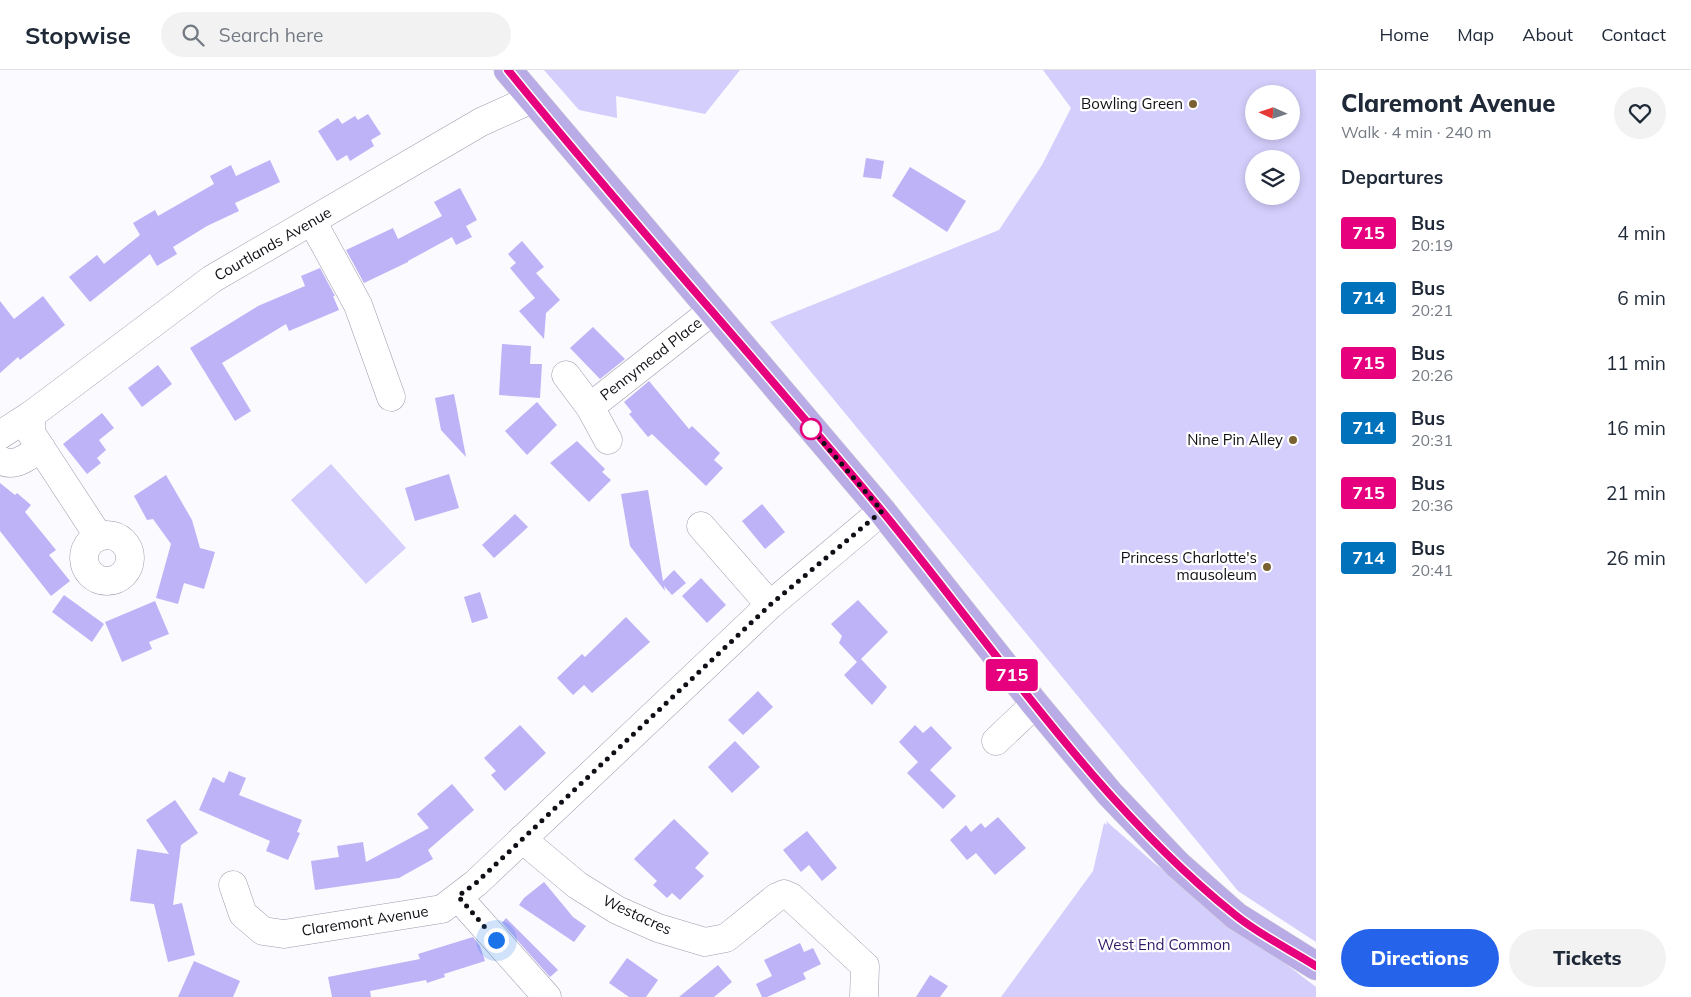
<!DOCTYPE html>
<html lang="en">
<head>
<meta charset="utf-8">
<style>
	:root { --surface:#fff; --page:#f2f2f3; --text:#1f2937; --muted:#747a83; --line:#e0e1e3; --accent:#2563eb }
	body { margin:0; font-family:Mulish,sans-serif; background:var(--page); color:var(--text); height:100vh; display:flex; flex-direction:column; font-size:19px; white-space:nowrap }
	* { box-sizing:border-box; margin:0 }
	p { font-size:16px; color:var(--muted) }
	.icon { flex:none; width:28px; height:28px; fill:none; stroke:currentColor; stroke-width:2; stroke-linecap:round; stroke-linejoin:round }
	.map { position:relative; flex:1; overflow:hidden }
	.drawer { display:flex; flex-direction:column; background:var(--surface); width:375px }
	.drawer>* { flex:none }
	.badge { padding:0 10px; border-radius:4px; font-size:18px; line-height:32px }
	.needle { width:32px; rotate:273deg }
	.controls { position:absolute; left:1245px; top:15px; display:grid; gap:10px }
	.controls a { display:grid; place-items:center; width:55px; height:55px; border-radius:50%; background:var(--surface); box-shadow:0 2px 8px #0003; font-size:25px }
	.you { position:absolute; width:25px; height:25px; margin:-12px; border:4px solid #fff; border-radius:50%; background:#1a73e8; box-shadow:0 0 0 8px #1a73e833 }
	.map>.badge { position:absolute; translate:-50% -50%; box-shadow:0 0 0 2px #fff }
	h2 { padding:0 25px; font-size:19px; line-height:45px }
	.round { display:grid; place-items:center; flex:none; width:52px; height:52px; border-radius:26px; background:var(--page) }
	.overview { display:flex; align-items:center; justify-content:space-between; height:85px; padding:0 25px }
	h1 { font-size:24px; font-weight:800; line-height:38px }
	.action { display:flex; gap:10px; margin-top:auto; padding:10px 25px }
	.action a { flex:1; height:58px; border-radius:30px; background:var(--accent); color:#fff; font-size:20px; font-weight:800; line-height:58px; text-align:center }
	.action a+a { background:var(--page); color:var(--text) }
	ul { padding:0; list-style:none }
	li { display:flex; align-items:center; gap:15px; height:65px; padding:0 25px }
	li div { flex:1 }
	li b { display:block; font-size:19px }
	li em { font-style:normal }
	li .badge { min-width:55px; font-weight:700; text-align:center }
	header { display:flex; align-items:center; gap:30px; box-sizing:border-box; height:70px; padding:0 25px; background:var(--surface); border-bottom:1px solid var(--line) }
	header strong { font-size:24px }
	nav { display:flex; gap:28px; margin-inline-start:auto; font-size:18px }
	.search { width:350px; height:45px; background:var(--page); display:flex; align-items:center; gap:12px; box-sizing:border-box; padding:0 18px; border-radius:28px; color:var(--muted); font-size:19px }
	main { display:flex; flex:1; min-height:0 }
	.map>svg:first-child { display:block }
</style>
</head>
<body>
<header>
<strong>Stopwise</strong>
<div class="search"><svg class="icon" aria-label="search" viewBox="0 0 24 24"><circle cx="10" cy="10" r="6"/><path d="M15 15l6 6"/></svg>Search here</div>
<nav><a>Home</a><a>Map</a><a>About</a><a>Contact</a></nav>
</header>
<main>
<div class="map">
<svg width="1316" height="927" viewBox="0 0 1316 927">
	<rect width="100%" height="100%" fill="#fbfafe"/>
	<g fill="#d4cefc" fill-rule="evenodd">
		<polygon points="544,0 740,0 705,44 616,26 617,48 579,40"/>
		<path d="M1043,0h273v872l-78,-51 -468,-569 229,-92 43,-65 29,-57zM1254,24h37v37h-37zM1254,89h37v37h-37z"/>
		<polygon points="331,394 406,478 366,514 291,430"/>
		<polygon points="1106,751 1154,793 1316,917 1316,927 1001,927 1093,801 1104,753 1107,755"/>
	</g>
	<g fill="#beb3f7">
		<polygon points="368,44 381,64 371,70 374,76 350,91 347,85 337,91 318,61 338,48 342,54 355,46 358,50"/>
		<polygon points="866,88 884,91 881,109 863,107"/>
		<polygon points="270,90 280,112 235,133 239,141 207,156 173,177 177,184 157,196 150,184 90,232 69,207 97,185 104,194 140,165 133,153 155,140 158,146 214,114 210,106 231,95 236,106"/>
		<polygon points="910,97 966,131 947,162 892,126"/>
		<polygon points="460,118 477,150 466,156 472,167 456,175 452,167 408,191 408,192 364,213 346,180 393,158 398,169 442,146 434,132"/>
		<polygon points="522,171 544,197 536,203 560,230 546,243 544,269 519,241 535,228 510,198 516,193 508,184"/>
		<polygon points="320,198 335,226 333,226 339,240 289,261 286,254 222,293 251,341 235,351 190,278 258,236 305,216 301,206"/>
		<polygon points="43,226 65,255 20,290 18,287 0,303 0,231 14,249"/>
		<polygon points="593,257 625,289 600,309 570,278"/>
		<polygon points="502,274 531,276 530,294 542,294 540,328 499,325"/>
		<polygon points="158,295 172,314 142,337 128,318"/>
		<polygon points="649,311 689,359 692,356 720,383 714,390 723,398 706,416 652,364 648,367 629,344 632,342 624,332"/>
		<polygon points="454,324 466,387 441,360 435,328"/>
		<polygon points="537,332 557,355 527,385 505,361"/>
		<polygon points="102,343 114,358 99,370 106,380 97,388 101,393 87,404 63,374"/>
		<polygon points="577,371 605,399 602,402 611,410 589,432 550,393"/>
		<polygon points="449,404 459,438 415,451 405,418"/>
		<polygon points="166,405 192,450 200,478 215,482 204,519 184,513 178,534 156,528 171,474 153,449 147,450 134,426"/>
		<polygon points="0,413 15,425 17,423 31,435 25,442 56,480 49,485 70,511 51,526 0,461"/>
		<polygon points="648,420 663,511 674,500 686,513 672,525 664,516 665,521 630,476 621,424"/>
		<polygon points="762,434 785,462 765,479 742,451"/>
		<polygon points="515,444 528,457 494,488 482,475"/>
		<polygon points="701,508 726,535 707,553 682,526"/>
		<polygon points="480,522 488,548 472,553 464,527"/>
		<polygon points="64,525 104,554 92,572 52,542"/>
		<polygon points="858,530 888,562 861,589 887,617 872,635 844,605 857,592 839,573 842,566 831,554"/>
		<polygon points="155,531 169,564 149,572 152,579 122,592 105,552"/>
		<polygon points="626,547 650,572 592,623 584,615 573,625 557,608 582,584 585,587"/>
		<polygon points="758,621 773,637 743,665 728,650"/>
		<polygon points="520,655 546,683 505,721 491,705 496,701 484,688"/>
		<polygon points="915,655 923,663 931,656 952,678 930,700 956,726 943,739 907,703 918,692 899,672"/>
		<polygon points="735,671 760,697 732,723 708,697"/>
		<polygon points="229,701 246,708 239,725 302,750 297,762 300,763 288,790 266,781 270,771 199,740 213,707 224,713"/>
		<polygon points="452,714 474,740 428,780 433,789 399,808 315,820 311,791 339,787 337,776 363,772 366,792 429,758 417,744"/>
		<polygon points="175,730 198,763 181,775 173,835 182,833 195,885 168,892 154,834 130,831 137,779 169,784 146,750"/>
		<polygon points="998,747 1026,778 995,805 976,783 967,790 950,770 966,755 971,762 981,753 985,758"/>
		<polygon points="674,749 709,783 695,798 704,806 680,830 672,823 667,828 653,815 657,811 634,789"/>
		<polygon points="807,761 837,798 822,811 809,795 801,802 783,780"/>
		<polygon points="544,812 573,847 586,856 574,872 519,835 524,828"/>
		<polygon points="506,848 558,900 550,907 502,853"/>
		<polygon points="473,867 480,876 485,891 444,904 445,907 427,913 426,910 370,921 371,927 332,927 328,907 420,889 418,884"/>
		<polygon points="800,873 804,882 813,878 821,894 803,903 806,909 767,927 762,927 756,914 772,906 764,890"/>
		<polygon points="627,888 658,910 646,927 629,927 609,913"/>
		<polygon points="194,891 240,911 233,927 178,927"/>
		<polygon points="718,895 732,912 714,927 679,927"/>
		<polygon points="930,905 948,916 940,927 916,927"/>
	</g>
	<g fill="none" stroke-linecap="round" stroke-linejoin="round">
		<g stroke="#9d9bad" stroke-width="29">
			<g id="minor">
				<polyline points="312,151 358,235 391,327"/>
				<polyline points="566,305 590,337 608,370"/>
				<polyline points="590,337 712,241"/>
				<polyline points="31,345 31,363 99,467"/>
				<polyline points="0,365 31,345 212,209 481,52 532,29"/>
				<path d="M0,390c15,9 28,-4 41,-12"/>
				<polyline points="701,456 770,535"/>
				<circle cx="107" cy="488" r="23"/>
				<polyline points="996,671 1035,634"/>
				<polyline points="522,769 577,815 617,840 658,858 705,872 726,868 777,827 784,824 791,827 865,896 864,927"/>
				<polyline points="233,815 243,844 263,861 284,864 442,839 476,813 770,535 882,441"/>
				<polyline points="458,827 547,927"/>
			</g>
		</g>
		<g stroke="#d4d4d5" stroke-width="29">
			<polyline id="major" points="508,0 882,441 1035,634 1110,724 1178,795 1236,846 1316,896"/>
		</g>
		<use href="#minor" stroke="#fff" stroke-width="28"/>
		<use href="#major" stroke="#b9ace6" stroke-width="28"/>
	</g>
	<g fill="none" stroke-linecap="round" stroke-linejoin="round">
		<g stroke="#fff" stroke-width="11">
			<path id="line" d="M508,0c121,150 251,292 374,441 111,135 215,293 352,403 24,20 55,35 82,52"/>
		</g>
		<use href="#line" stroke="#e6007e" stroke-width="8"/>
		<polyline stroke="#100f15" stroke-width="5" stroke-dasharray="0 9" points="496,870 458,826 476,813 770,535 882,441 809,356 811,359"/>
	</g>
	<g fill="#7a6132" stroke="#fff" stroke-width="2">
		<circle cx="1193" cy="34" r="5"/>
		<circle cx="1293" cy="370" r="5"/>
		<circle cx="1267" cy="497" r="5"/>
	</g>
	<circle fill="#fff" stroke="#e6007e" stroke-width="2.5" cx="811" cy="359" r="10"/>
	<g text-anchor="middle" stroke-width="4.5" stroke-linejoin="round" paint-order="stroke">
		<g font-size="15" fill="#100f15" stroke="#fff" text-anchor="end">
			<text x="1183" y="39">Bowling Green</text>
			<text x="1283" y="375">Nine Pin Alley</text>
			<text x="1257" y="493">Princess Charlotte's<tspan x="1257" dy="17">mausoleum</tspan></text>
		</g>
		<g font-size="15" fill="#100f15" stroke="#fff">
			<text transform="translate(273 174) rotate(-30)" y="5">Courtlands Avenue</text>
			<text transform="translate(651 289) rotate(-38)" y="5">Pennymead Place</text>
			<text transform="translate(637 845) rotate(25)" y="5">Westacres</text>
			<text transform="translate(365 851) rotate(-9)" y="5">Claremont Avenue</text>
		</g>
		<g font-size="15" fill="#311965" stroke="#fff">
			<text x="1164" y="880">West End Common</text>
		</g>
	</g>
</svg>
<div class="controls">
<a><svg class="needle" viewBox="-14 -14 28 28"><path d="M0-13l5 13h-10z" fill="#e53935"/><path d="M0 13l5-13h-10z" fill="#747a83"/></svg></a>
<a><svg class="icon" aria-label="layers" viewBox="0 0 24 24"><path d="M12 4l9 5-9 5-9-5zM3 14l9 5 9-5"/></svg></a>
</div>
<div class="you" style="left:496px;top:870px"></div>
<b class="badge" style="left:1012px;top:605px;background:#e6007e;color:#fff">715</b>
</div>
<section class="drawer">
<div class="overview"><div><h1>Claremont Avenue</h1><p>Walk · 4 min · 240 m</p></div><a class="round"><svg class="icon" aria-label="heart" viewBox="0 0 24 24"><path d="M12 20l-8-8c-3-5 5-10 8-4 3-6 11-1 8 4z"/></svg></a></div>
<h2>Departures</h2>
<ul>
<li><span class="badge" style="background:#e6007e;color:#fff">715</span><div><b>Bus</b><p>20:19</p></div><em>4 min</em></li>
<li><span class="badge" style="background:#0072bc;color:#fff">714</span><div><b>Bus</b><p>20:21</p></div><em>6 min</em></li>
<li><span class="badge" style="background:#e6007e;color:#fff">715</span><div><b>Bus</b><p>20:26</p></div><em>11 min</em></li>
<li><span class="badge" style="background:#0072bc;color:#fff">714</span><div><b>Bus</b><p>20:31</p></div><em>16 min</em></li>
<li><span class="badge" style="background:#e6007e;color:#fff">715</span><div><b>Bus</b><p>20:36</p></div><em>21 min</em></li>
<li><span class="badge" style="background:#0072bc;color:#fff">714</span><div><b>Bus</b><p>20:41</p></div><em>26 min</em></li>
</ul>
<div class="action"><a>Directions</a><a>Tickets</a></div>
</section>
</main>
</body>
</html>
